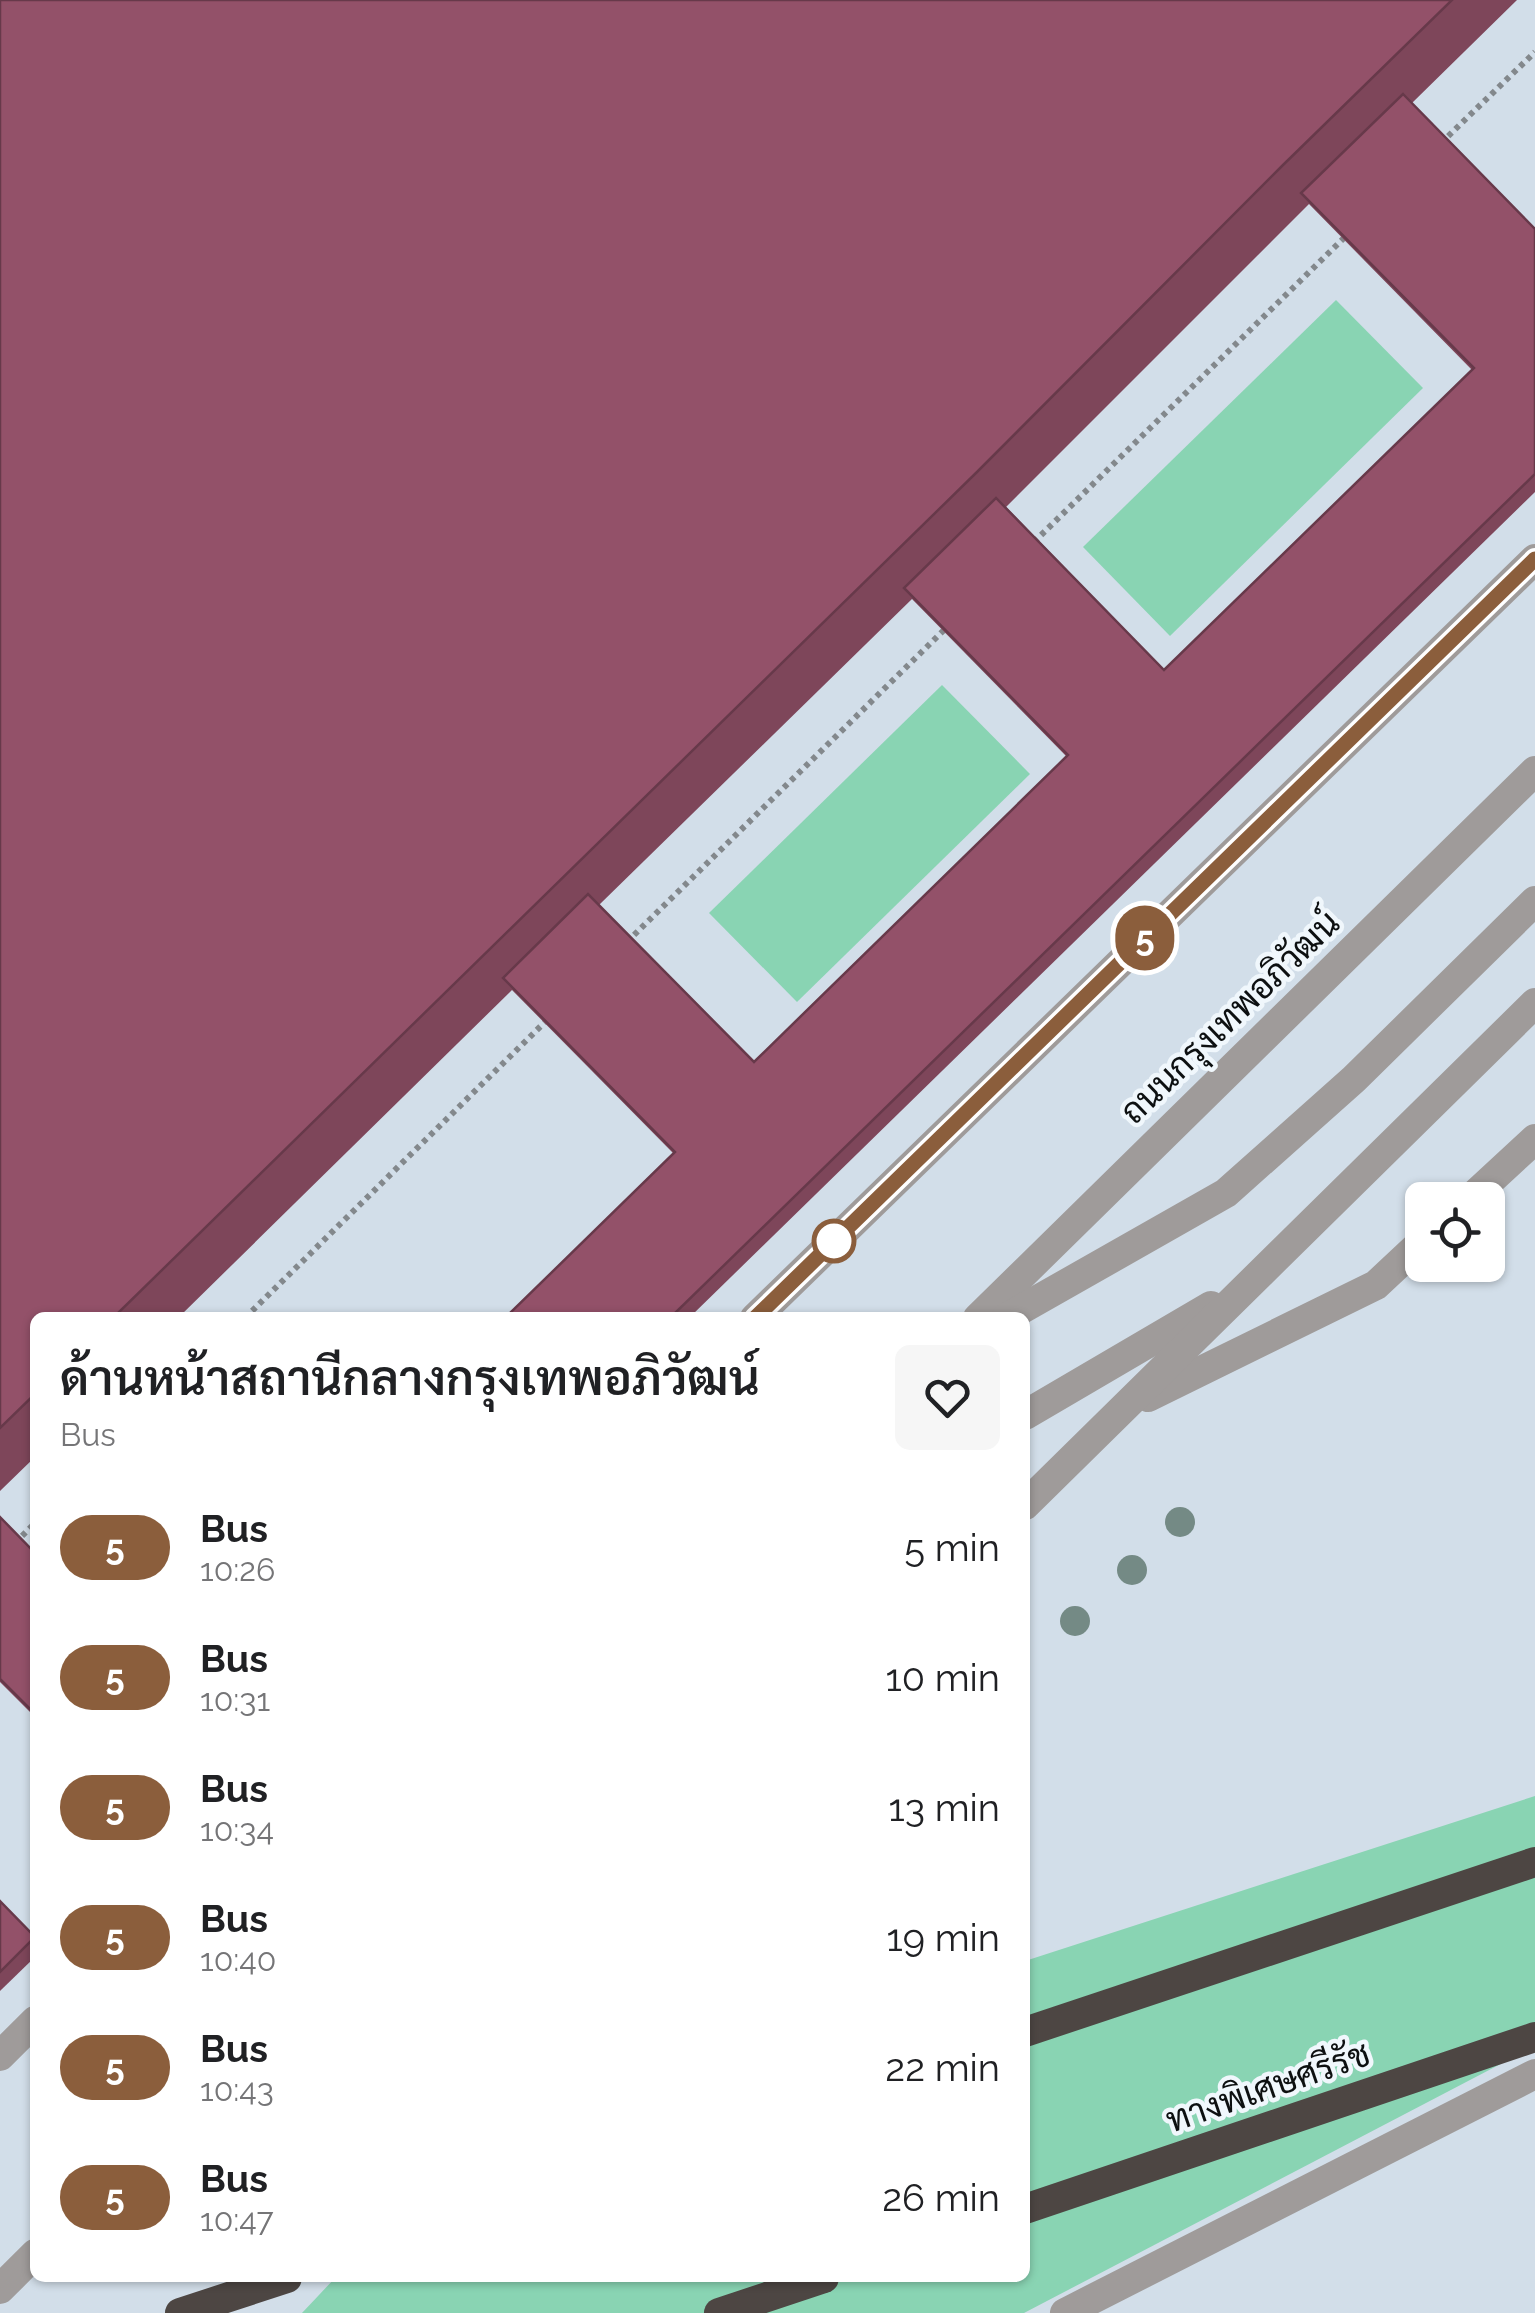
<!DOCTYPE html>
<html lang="en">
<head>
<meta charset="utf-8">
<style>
	:root { --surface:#fff; --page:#f6f6f6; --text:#202124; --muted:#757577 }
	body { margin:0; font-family:Raleway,Sarabun,sans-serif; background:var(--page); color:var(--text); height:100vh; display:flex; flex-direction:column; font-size:38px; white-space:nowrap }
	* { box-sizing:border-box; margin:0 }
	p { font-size:32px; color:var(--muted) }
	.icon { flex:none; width:55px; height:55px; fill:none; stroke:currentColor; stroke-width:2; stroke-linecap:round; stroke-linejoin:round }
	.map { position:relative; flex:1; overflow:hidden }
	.sheet { position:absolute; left:30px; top:1312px; width:1000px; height:970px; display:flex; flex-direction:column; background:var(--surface); border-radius:15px; box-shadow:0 2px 8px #0004 }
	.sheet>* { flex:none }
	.badge { padding:0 20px; border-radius:32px; font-size:35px; line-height:65px }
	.tools { position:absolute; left:1405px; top:1182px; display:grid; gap:20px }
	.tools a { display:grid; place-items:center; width:100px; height:100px; border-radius:15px; background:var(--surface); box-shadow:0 2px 8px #0004; font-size:50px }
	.map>.badge { position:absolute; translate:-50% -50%; box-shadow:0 0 0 5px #fff }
	.round { display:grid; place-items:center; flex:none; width:105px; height:105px; border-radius:15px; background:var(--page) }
	.summary { display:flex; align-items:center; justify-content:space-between; height:170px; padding:0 30px }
	h1 { font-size:48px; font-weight:600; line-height:75px }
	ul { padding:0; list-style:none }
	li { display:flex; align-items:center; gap:30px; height:130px; padding:0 30px }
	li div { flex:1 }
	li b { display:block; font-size:38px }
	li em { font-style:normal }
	li .badge { min-width:110px; font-weight:700; text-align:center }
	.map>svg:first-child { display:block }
</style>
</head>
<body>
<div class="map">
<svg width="1535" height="2313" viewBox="0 0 1535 2313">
	<rect width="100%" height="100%" fill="#e3e9ef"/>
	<path fill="#d2dee9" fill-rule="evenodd" d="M0,0h1535v2313h-1535zM1422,1200h66v65h-66zM35,1318h990v960h-990z"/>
	<g fill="#89d4b3">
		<polygon points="1336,300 1423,388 1170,636 1083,547"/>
		<polygon points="942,685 1030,774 797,1002 709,913"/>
		<polygon points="1535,1796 1535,2046 1024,2313 302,2313 335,2278 1025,2278 1025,1961"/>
	</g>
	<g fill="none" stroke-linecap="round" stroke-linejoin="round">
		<g stroke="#83888c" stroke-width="6" stroke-dasharray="5 5" stroke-linecap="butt">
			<polyline points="1441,143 1535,52"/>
			<polyline points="1034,542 1346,236"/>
			<polyline points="627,942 946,628"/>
			<polyline points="245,1318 550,1017"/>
			<polyline points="15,1543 35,1523"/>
		</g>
		<g stroke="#9f9b9a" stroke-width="30">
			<polyline points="1469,1200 1535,1139"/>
			<polyline points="755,1318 1535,559"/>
			<polyline points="978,1318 1535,771"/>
			<polyline points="1006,1318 1226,1193 1354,1079 1535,901"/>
			<polyline points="1148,1397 1376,1285 1422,1242"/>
			<polyline points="1025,1415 1211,1306"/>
			<polyline points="1025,1505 1535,1003"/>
			<polyline points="0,2056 35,2021"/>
			<polyline points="0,2289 35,2254"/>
			<polyline points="1065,2313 1535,2074"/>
		</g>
		<g stroke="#4d4643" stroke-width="30">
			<polyline points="1025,2032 1535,1862"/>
			<polyline points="1025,2209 1535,2037"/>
			<polyline points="719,2313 824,2278"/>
		</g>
		<polyline stroke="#4d4643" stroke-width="30" points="180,2313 287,2278"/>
	</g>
	<g fill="#748a85">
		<circle cx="1180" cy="1522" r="15"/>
		<circle cx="1132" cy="1570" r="15"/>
		<circle cx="1075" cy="1621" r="15"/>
	</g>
	<g fill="#7e465a" fill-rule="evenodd">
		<path d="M0,0h1517l-105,103 123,126v263l-846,826h-184l168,-165 -161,-163 -334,328h-143v139l-35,34zM1309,204l163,166 -308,300 -158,-163zM912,599l155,158 -313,305 -155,-157z"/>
		<polygon points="0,1517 35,1553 35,1717 0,1682"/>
		<polygon points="0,1901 35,1937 35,1957 0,1991"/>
	</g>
	<g fill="#935169" stroke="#67394a" stroke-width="2.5">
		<polygon points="0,0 1452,0 1282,166 978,471 113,1318 35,1318 35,1394 0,1428"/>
		<polygon points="1403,94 1535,229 1535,474 670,1318 505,1318 675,1152 503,978 588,894 754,1062 1068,755 904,588 996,498 1164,670 1474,368 1301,193"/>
		<polygon points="0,1517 35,1553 35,1714 0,1679"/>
		<polygon points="0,1901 35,1937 0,1972"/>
	</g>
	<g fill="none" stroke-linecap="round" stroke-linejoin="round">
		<g stroke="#fff" stroke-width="22">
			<polyline id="line" points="755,1318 1535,559"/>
		</g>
		<use href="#line" stroke="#8b5e3c" stroke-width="15"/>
	</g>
	<circle fill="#fff" stroke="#8b5e3c" stroke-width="5" cx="834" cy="1241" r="20"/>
	<g text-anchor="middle" stroke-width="9" stroke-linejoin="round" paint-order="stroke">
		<g font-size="35" fill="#0d1011" stroke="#f0f7fc">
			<text transform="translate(1230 1017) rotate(-44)" y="12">ถนนกรุงเทพอภิวัฒน์</text>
			<text transform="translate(1268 2087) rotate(-19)" y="12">ทางพิเศษศรีรัช</text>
		</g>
	</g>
</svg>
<div class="tools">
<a><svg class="icon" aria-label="locate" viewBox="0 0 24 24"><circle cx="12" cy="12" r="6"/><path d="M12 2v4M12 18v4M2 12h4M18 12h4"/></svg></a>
</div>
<b class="badge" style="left:1145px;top:938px;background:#8b5e3c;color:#fff">5</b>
<section class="sheet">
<div class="summary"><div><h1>ด้านหน้าสถานีกลางกรุงเทพอภิวัฒน์</h1><p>Bus</p></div><a class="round"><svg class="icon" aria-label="heart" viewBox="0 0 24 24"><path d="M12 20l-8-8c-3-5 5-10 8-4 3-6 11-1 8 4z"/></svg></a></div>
<ul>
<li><span class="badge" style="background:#8b5e3c;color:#fff">5</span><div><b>Bus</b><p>10:26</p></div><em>5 min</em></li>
<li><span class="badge" style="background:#8b5e3c;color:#fff">5</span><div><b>Bus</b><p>10:31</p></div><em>10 min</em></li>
<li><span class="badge" style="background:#8b5e3c;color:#fff">5</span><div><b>Bus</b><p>10:34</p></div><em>13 min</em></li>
<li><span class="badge" style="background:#8b5e3c;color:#fff">5</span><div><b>Bus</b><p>10:40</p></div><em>19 min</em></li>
<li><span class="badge" style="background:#8b5e3c;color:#fff">5</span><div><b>Bus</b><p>10:43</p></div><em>22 min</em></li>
<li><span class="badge" style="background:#8b5e3c;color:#fff">5</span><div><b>Bus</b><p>10:47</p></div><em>26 min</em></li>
</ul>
</section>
</div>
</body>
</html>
